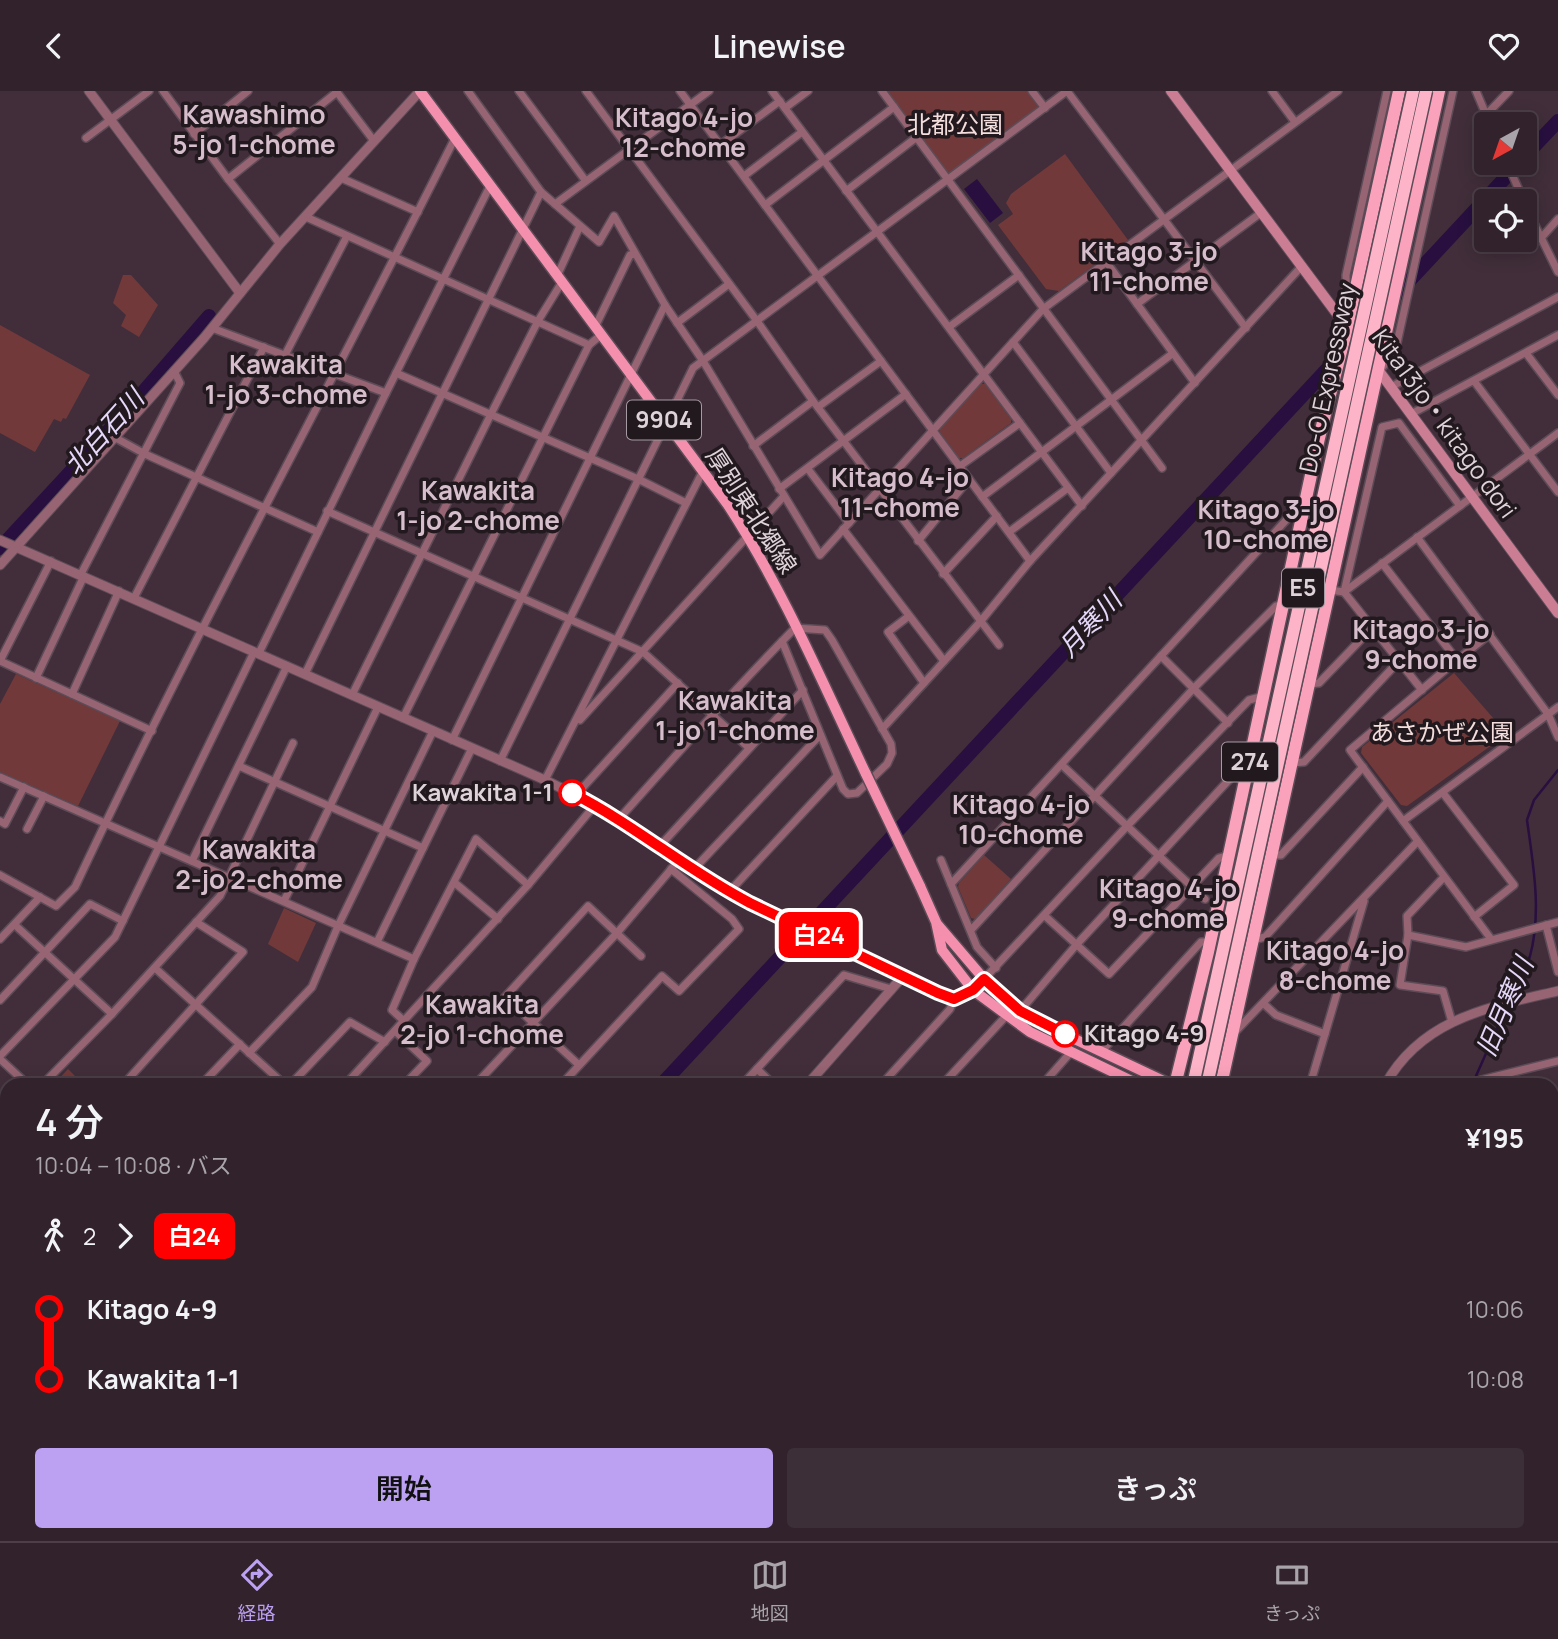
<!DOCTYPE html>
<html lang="ja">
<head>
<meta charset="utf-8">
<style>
	:root { --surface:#31222c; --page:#3d2f38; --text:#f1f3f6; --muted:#a8a4a9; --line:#4c3f48; --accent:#bca0f2 }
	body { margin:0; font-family:Manrope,"Noto Sans JP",sans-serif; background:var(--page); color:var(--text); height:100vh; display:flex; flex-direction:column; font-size:26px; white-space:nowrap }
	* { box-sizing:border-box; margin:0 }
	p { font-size:23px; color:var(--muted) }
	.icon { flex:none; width:38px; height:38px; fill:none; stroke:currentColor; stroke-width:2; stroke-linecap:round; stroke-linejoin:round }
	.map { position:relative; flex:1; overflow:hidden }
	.sheet { position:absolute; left:0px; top:987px; width:1559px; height:464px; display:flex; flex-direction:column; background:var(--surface); border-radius:21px 21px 0 0; box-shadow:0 4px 18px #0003,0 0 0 2px var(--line) }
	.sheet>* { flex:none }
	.badge { padding:0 14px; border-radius:10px; font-size:24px; line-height:46px }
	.needle { width:46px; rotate:220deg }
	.buttons { position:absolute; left:1474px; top:21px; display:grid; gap:14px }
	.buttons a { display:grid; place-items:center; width:63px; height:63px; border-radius:7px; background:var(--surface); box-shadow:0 4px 18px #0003,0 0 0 2px var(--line); font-size:35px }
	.map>.badge { position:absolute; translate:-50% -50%; box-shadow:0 0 0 4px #fff }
	.legs { display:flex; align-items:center; gap:10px; height:77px; padding:0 35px; font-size:23px }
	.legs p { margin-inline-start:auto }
	.overview { display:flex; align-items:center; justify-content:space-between; height:119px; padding:0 35px }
	h1 { font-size:38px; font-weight:600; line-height:52px }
	.cta { display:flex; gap:14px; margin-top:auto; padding:14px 35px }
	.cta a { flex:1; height:80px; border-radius:7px; background:var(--accent); color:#111; font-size:28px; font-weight:600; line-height:80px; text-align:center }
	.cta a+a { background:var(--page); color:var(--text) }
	ul { padding:0 35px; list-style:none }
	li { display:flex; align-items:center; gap:24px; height:70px; font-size:26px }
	li i { display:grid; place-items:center; width:10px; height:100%; margin:0 9px; background:currentColor }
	li i::after { content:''; width:18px; height:18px; margin:-9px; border:5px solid; border-radius:50%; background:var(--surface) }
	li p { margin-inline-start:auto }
	li:first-child i { background:linear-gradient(#0000 50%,currentColor 0) }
	li:last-child i { background:linear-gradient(currentColor 50%,#0000 0) }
	header { display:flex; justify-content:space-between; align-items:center; height:91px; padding:0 35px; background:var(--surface); font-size:32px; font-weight:600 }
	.tab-bar { display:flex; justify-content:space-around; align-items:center; height:98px; border-top:2px solid var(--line); background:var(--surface); font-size:19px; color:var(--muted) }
	.tab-bar a { display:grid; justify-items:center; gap:4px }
	.tab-bar .selected { color:var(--accent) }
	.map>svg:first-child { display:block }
</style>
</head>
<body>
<header><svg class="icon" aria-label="back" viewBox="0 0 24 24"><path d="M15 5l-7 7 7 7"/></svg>Linewise<svg class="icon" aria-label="heart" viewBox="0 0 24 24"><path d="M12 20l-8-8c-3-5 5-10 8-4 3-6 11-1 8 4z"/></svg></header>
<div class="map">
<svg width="1558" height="1450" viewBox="0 0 1558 1450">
	<rect width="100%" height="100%" fill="#412e3a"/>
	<g fill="#72393a">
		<polygon points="886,0 1027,0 1038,16 949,83"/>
		<polygon points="1065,63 1128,149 1059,200 1046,198 998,134 1013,123 1006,112 1011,103"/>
		<polygon points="123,184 131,184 158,214 139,246 121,235 126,224 113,212"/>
		<polygon points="0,234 90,284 66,328 63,327 61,331 54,328 35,361 0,342"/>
		<polygon points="981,293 985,293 1011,328 1011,332 963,367 959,367 940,341 940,337"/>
		<polygon points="1454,582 1494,628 1496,651 1407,715 1401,714 1361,662 1362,656"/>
		<polygon points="16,583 120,630 78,715 0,681 0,613"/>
		<polygon points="984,764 1011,788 975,828 971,827 958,796 959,792"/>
		<polygon points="284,817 316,832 298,871 268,853"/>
		<polygon points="68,978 84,994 53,994"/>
		<polygon points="0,1211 7,1218 7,1254 0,1261"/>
		<polygon points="1298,1444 1353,1444 1323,1450 1296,1450"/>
	</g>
	<polygon fill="#280f40" points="977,88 1003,122 990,132 964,98"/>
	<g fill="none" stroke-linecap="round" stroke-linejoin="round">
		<g stroke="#280f40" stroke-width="2.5">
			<path d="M1510,909c7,-14 15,-29 20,-44 12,-44 3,-92 -3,-136l7,-20 24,-30"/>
			<polyline points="1472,994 1507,915"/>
			<polyline points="1242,1450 1244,1444"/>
		</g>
		<g stroke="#280f40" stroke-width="14">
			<polyline points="1524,66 1558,30"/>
			<polyline points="0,457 124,323 209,225"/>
			<polyline points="661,994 1519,72"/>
			<polyline points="236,1450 242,1444"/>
		</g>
		<g stroke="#5d4c57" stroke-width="10">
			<g id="minor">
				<polyline points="163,0 228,88 280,153"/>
				<polyline points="336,0 374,50"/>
				<polyline points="468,0 541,101 599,151 614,125 665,214 703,270 820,464 1043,218 1338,0"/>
				<polyline points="519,0 585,89"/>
				<polyline points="586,0 757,230 813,310 999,554"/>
				<polyline points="680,0 1030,470"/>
				<polyline points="772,0 1082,415"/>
				<polyline points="882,0 1162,377"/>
				<polyline points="1032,0 1045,17"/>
				<polyline points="1067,0 1246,237"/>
				<polyline points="1272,0 1295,31"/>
				<polyline points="1476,0 1490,33"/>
				<polyline points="785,17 808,0"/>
				<polyline points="1486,24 1509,0"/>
				<polyline points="194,43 248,0"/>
				<polyline points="86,47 149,0"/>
				<polyline points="720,54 780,10"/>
				<polyline points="1507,72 1524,110"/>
				<polyline points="744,85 802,41"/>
				<polyline points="341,87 418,121"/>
				<polyline points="228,88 337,1"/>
				<polyline points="846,100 917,46"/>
				<polyline points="1524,112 1558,181"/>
				<polyline points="555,113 709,0"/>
				<polyline points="765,114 894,16"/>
				<polyline points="306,126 589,254 601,244"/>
				<polyline points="1541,147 1558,128"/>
				<polyline points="1107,172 1195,292"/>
				<polyline points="557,185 580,135"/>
				<polyline points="1137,213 1262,121"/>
				<polyline points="1347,219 1346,184 1387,0"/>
				<polyline points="677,232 729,193"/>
				<polyline points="595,236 630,164 635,163"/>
				<polyline points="949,236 1019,184"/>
				<polyline points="212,237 386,302"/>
				<polyline points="1013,251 1111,382"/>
				<polyline points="1526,262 1558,304"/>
				<polyline points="285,264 347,145"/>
				<polyline points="1381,278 1395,261 1453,0"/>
				<polyline points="396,282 638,388 686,412"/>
				<polyline points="1474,290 1558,401"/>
				<polyline points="1391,296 1558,206"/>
				<polyline points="818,316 881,270"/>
				<polyline points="1411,323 1558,244"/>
				<polyline points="114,346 145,363 318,441"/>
				<polyline points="753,355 813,310"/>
				<polyline points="960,375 1020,332"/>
				<polyline points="808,378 849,432"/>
				<polyline points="779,398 906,303"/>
				<polyline points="982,406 1172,263"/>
				<polyline points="327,420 643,561 749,657"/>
				<polyline points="843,438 944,570"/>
				<polyline points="1009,441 1068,397"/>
				<polyline points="1417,446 1548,623 1558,646"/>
				<polyline points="918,450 969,388"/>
				<polyline points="1382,472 1457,569 1490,543"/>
				<polyline points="81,483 180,292 174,280"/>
				<polyline points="943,483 997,425"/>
				<polyline points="1330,499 1344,501 1382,336 1399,332 1460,415"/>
				<polyline points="134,507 264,256"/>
				<polyline points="909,525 888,541 924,592"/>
				<polyline points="259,562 386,302 490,95"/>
				<polyline points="1161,565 1228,632"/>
				<polyline points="1457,569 1350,659 1491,848"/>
				<polyline points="0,570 152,640"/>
				<polyline points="0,570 51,470"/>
				<polyline points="305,583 541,101"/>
				<polyline points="36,587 84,485"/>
				<polyline points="1309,593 1319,592 1372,537"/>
				<polyline points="1422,599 1344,501 1558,342"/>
				<polyline points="72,603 119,500"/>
				<polyline points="352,604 491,323 538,230 562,191"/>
				<polyline points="403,627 589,254"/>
				<polyline points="580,629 784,405"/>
				<polyline points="882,638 980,531 1030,470 1302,175"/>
				<polyline points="452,649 665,214"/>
				<polyline points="500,670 693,277 1067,0"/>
				<polyline points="1292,672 1304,671 1399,570"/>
				<polyline points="1062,674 1205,808"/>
				<polyline points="239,675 423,757"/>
				<polyline points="0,686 414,868"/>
				<polyline points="545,689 703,380"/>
				<polyline points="1443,702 1514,794 1474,826"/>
				<polyline points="576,704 678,592"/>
				<path d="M618,729c58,-65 116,-130 177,-192l30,2 7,10 59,104 1,9 -5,11 -30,29 -9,1 -5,-5 -61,-148"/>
				<polyline points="0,730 5,733 24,696"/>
				<polyline points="1403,730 1558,616"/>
				<polyline points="27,738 44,705"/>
				<polyline points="659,756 803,599"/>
				<polyline points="1271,764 1281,764 1363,676"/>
				<polyline points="941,769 977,856 996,877"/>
				<polyline points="192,770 287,575"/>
				<polyline points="693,779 820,644"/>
				<path d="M0,784l56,31 19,-19c119,-253 255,-499 380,-749"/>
				<polyline points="1444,786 1407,825 1408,844 1400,894 1443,900 1452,931"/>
				<polyline points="455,792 498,828"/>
				<polyline points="951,793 1288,427"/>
				<polyline points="729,801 836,686"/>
				<polyline points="284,810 378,616"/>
				<polyline points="1045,825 1109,883 1219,767 1229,764"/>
				<polyline points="15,834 112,923"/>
				<polyline points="1546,834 1558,881"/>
				<polyline points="971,839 1194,597 1276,515 1284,514"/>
				<polyline points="1408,844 1466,856 1558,831"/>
				<polyline points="0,848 40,806"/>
				<polyline points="1253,849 1265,846 1388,710"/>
				<polyline points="377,851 472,657"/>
				<polyline points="155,877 285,994"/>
				<polyline points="984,888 1128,734 1249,609 1264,605"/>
				<polyline points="0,909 90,813 123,830"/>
				<polyline points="1264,913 1276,924 1325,943"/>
				<polyline points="1020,920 1077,853 1239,678 1248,678"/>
				<polyline points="404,930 392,919 414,868 476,748 528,794"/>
				<polyline points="395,940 427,970 404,994"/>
				<polyline points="1234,942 1417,751"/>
				<polyline points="1101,961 1201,851 1210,851"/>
				<polyline points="249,962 312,896 338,835 433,640"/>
				<polyline points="0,965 115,846 254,561"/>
				<polyline points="0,968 28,994"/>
				<polyline points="579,974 505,906 588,815 641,865"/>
				<polyline points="757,978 774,994"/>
				<polyline points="42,994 112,923 220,805 293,652"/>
				<polyline points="123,994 243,861 196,831"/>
				<polyline points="201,994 240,953"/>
				<polyline points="290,994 350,931 385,951"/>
				<polyline points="345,994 528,794 595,714"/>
				<polyline points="475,994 617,842 679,769"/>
				<polyline points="561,994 662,885 679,900 739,838 732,828 671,778"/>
				<polyline points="742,994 844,884 891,898"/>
				<polyline points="881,994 950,918 954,908"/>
				<polyline points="942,994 1006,925"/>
				<polyline points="1042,994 1071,961"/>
				<polyline points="1310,994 1364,810"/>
				<polyline points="1482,994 1481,989 1558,970"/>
				<polyline points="0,1038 7,1030"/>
				<polyline points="1552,1057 1558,1055"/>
				<polyline points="1552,1074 1558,1100"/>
				<polyline points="1552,1114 1558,1113"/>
				<polyline points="0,1124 7,1117"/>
				<polyline points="0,1194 7,1200"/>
				<polyline points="1552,1258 1558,1257"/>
				<polyline points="0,1314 7,1320"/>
				<polyline points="1552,1365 1558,1395"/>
				<polyline points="0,1392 7,1385"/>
				<polyline points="1552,1409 1558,1408"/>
				<polyline points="71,1444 79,1450"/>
				<polyline points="441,1444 448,1450"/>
				<polyline points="655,1444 661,1450"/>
				<polyline points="872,1444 879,1450"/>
				<polyline points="925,1444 931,1449"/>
				<polyline points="1414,1444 1415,1450"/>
				<polyline points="3,1450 9,1444"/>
				<polyline points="50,1450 56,1444"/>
				<polyline points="143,1450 149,1444"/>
				<polyline points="514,1450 520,1444"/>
				<polyline points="595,1450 601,1444"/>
				<polyline points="707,1450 713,1444"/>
				<polyline points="776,1450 782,1444"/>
				<polyline points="845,1450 850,1444"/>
				<polyline points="997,1450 999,1444"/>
				<polyline points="1183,1450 1184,1444"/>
				<polyline points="1292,1450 1293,1444"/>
				<polyline points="1350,1450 1380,1444"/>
			</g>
		</g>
		<g stroke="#5d4c57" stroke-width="11">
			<g id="tertiary">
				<polyline points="89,0 240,202"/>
				<path d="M0,449l545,240 50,25 134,87 209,101c24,9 28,3 46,-14"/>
				<polyline points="0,474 204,247 280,153 420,0"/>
				<polyline points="807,994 904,884"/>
				<path d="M1385,994c37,-67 105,-78 173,-94"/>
				<polyline points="0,1431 7,1437"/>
				<polyline points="14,1444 21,1450"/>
				<polyline points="379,1450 385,1444"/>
				<polyline points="1231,1450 1232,1444"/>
				<polyline points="1254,1450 1255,1444"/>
			</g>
		</g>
		<g stroke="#5d4c57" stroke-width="12">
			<g id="secondary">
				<polyline points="1171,0 1361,255"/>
				<polyline points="1376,276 1558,522"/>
			</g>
		</g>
		<g stroke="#5d4c57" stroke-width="13">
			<g id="primary">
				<path d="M420,0l308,414c55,84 95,179 138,269"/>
				<polyline points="920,795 936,831 942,859 973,899 1030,941 1140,994"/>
				<polyline points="937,833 984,888 1020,920 1047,935 1172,994"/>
			</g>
		</g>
		<g stroke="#5d4c57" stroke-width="15">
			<g id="trunk">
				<polyline points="1175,994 1208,861 1319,347 1347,237 1399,0"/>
				<polyline points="1221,994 1439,0"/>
				<polyline points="1062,1450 1064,1444"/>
				<polyline points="1120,1450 1122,1444"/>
			</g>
		</g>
		<g stroke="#5d4c57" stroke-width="15">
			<g id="motorway">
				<polyline points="1073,1450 1075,1444"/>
				<polyline points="1084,1450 1086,1444"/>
				<polyline points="1098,1450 1100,1444"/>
				<polyline points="1109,1450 1111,1444"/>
			</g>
		</g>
		<use href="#minor" stroke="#966472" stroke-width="7"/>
		<use href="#tertiary" stroke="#966472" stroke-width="9"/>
		<use href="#secondary" stroke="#cb7d94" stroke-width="10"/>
		<use href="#primary" stroke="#f58fae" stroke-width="10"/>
		<use href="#trunk" stroke="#faa2bb" stroke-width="12"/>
		<use href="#motorway" stroke="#feb4c8" stroke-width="12"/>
		<g stroke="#5d4c57" stroke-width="13" stroke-linecap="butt">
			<polyline id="primary-bridge" points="866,683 920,795"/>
		</g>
		<g stroke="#5d4c57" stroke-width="15" stroke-linecap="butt">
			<g id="motorway-bridge">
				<polyline points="1193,994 1413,0"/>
				<polyline points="1207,994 1426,0"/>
			</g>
		</g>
		<use href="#primary-bridge" stroke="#f58fae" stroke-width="10"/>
		<use href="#motorway-bridge" stroke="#feb4c8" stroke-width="12"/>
	</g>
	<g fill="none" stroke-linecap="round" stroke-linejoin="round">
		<g stroke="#fff" stroke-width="16">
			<path id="line-1" d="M572,702c63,32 116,78 178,110l188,90 16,6 19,-9 11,-11 36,32 45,23"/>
		</g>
		<use href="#line-1" stroke="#f00" stroke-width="10"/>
	</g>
	<g fill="#fff" stroke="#f00" stroke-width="3.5">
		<circle cx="572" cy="702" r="12"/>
		<circle cx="1065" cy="943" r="12"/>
	</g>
	<g text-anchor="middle" stroke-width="7" stroke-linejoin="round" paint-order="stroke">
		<g fill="#22191e" stroke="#a69ba2" stroke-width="2">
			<rect x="627" y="309.5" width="74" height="39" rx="5"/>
			<rect x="1282" y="477.5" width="42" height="39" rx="5"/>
			<rect x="1222" y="651.5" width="56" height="39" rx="5"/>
		</g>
		<g font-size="23" font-weight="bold" fill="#dfd3da">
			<text x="664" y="337">9904</text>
			<text x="1303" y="505">E5</text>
			<text x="1250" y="679">274</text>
		</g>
		<g font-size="24" fill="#f3dddd" stroke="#22191e">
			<text x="955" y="42">北都公園</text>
			<text x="1442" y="650">あさかぜ公園</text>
		</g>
		<g font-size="24" fill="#dfd3da" stroke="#22191e">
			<text transform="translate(1328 287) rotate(-78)" y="8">Do-O Expressway</text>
			<text transform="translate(1444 333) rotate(54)" y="8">Kita13jo・kitago dori</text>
			<text transform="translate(751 420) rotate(57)" y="8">厚別東北郷線</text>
		</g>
		<g font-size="24" font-weight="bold" fill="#dfd3da" stroke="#22191e" text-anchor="end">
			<text x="553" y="710">Kawakita 1-1</text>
			<text x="1084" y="951" text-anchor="start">Kitago 4-9</text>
		</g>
		<g font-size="26" font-weight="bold" fill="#d6becc" stroke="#22191e">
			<text x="254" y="33">Kawashimo<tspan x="254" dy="30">5-jo 1-chome</tspan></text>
			<text x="684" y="36">Kitago 4-jo<tspan x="684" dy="30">12-chome</tspan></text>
			<text x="1149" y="170">Kitago 3-jo<tspan x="1149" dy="30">11-chome</tspan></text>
			<text x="286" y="283">Kawakita<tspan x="286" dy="30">1-jo 3-chome</tspan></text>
			<text x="900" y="396">Kitago 4-jo<tspan x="900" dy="30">11-chome</tspan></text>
			<text x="478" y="409">Kawakita<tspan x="478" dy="30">1-jo 2-chome</tspan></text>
			<text x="1266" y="428">Kitago 3-jo<tspan x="1266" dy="30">10-chome</tspan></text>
			<text x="1421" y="548">Kitago 3-jo<tspan x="1421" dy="30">9-chome</tspan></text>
			<text x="735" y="619">Kawakita<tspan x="735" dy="30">1-jo 1-chome</tspan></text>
			<text x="1021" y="723">Kitago 4-jo<tspan x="1021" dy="30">10-chome</tspan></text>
			<text x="259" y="768">Kawakita<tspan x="259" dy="30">2-jo 2-chome</tspan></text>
			<text x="1168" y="807">Kitago 4-jo<tspan x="1168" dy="30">9-chome</tspan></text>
			<text x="1335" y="869">Kitago 4-jo<tspan x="1335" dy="30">8-chome</tspan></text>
			<text x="482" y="923">Kawakita<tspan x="482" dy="30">2-jo 1-chome</tspan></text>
		</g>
		<g font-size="26" font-style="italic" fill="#e6d8fa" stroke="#22191e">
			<text transform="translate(104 341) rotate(-48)" y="9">北白石川</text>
			<text transform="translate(1090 533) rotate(-47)" y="9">月寒川</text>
			<text transform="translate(1505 916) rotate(-67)" y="9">旧月寒川</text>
		</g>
	</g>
</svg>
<div class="buttons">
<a><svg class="needle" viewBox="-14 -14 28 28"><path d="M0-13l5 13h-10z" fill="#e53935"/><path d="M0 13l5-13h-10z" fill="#a8a4a9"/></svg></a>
<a><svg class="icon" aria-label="locate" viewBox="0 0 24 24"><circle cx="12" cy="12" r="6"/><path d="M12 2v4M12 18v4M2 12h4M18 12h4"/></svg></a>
</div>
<b class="badge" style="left:819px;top:844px;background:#f00;color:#fff">白24</b>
<section class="sheet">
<div class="overview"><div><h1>4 分</h1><p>10:04 – 10:08 · バス</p></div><b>¥195</b></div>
<div class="legs"><svg class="icon" aria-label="walk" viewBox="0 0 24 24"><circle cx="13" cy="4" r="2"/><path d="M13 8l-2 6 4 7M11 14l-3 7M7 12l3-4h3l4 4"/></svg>2<svg class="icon" aria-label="forward" viewBox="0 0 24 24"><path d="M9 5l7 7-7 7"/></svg><b class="badge" style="background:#f00;color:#fff">白24</b></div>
<ul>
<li><i style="color:#f00"></i><b>Kitago 4-9</b><p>10:06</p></li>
<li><i style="color:#f00"></i><b>Kawakita 1-1</b><p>10:08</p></li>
</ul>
<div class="cta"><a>開始</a><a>きっぷ</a></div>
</section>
</div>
<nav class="tab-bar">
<a class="selected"><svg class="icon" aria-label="directions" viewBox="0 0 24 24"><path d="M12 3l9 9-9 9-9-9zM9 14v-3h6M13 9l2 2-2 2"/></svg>経路</a>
<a><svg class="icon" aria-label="map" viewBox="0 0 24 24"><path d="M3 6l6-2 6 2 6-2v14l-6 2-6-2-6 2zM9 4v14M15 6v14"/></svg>地図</a>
<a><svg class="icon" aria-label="tickets" viewBox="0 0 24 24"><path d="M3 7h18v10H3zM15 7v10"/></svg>きっぷ</a>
</nav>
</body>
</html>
